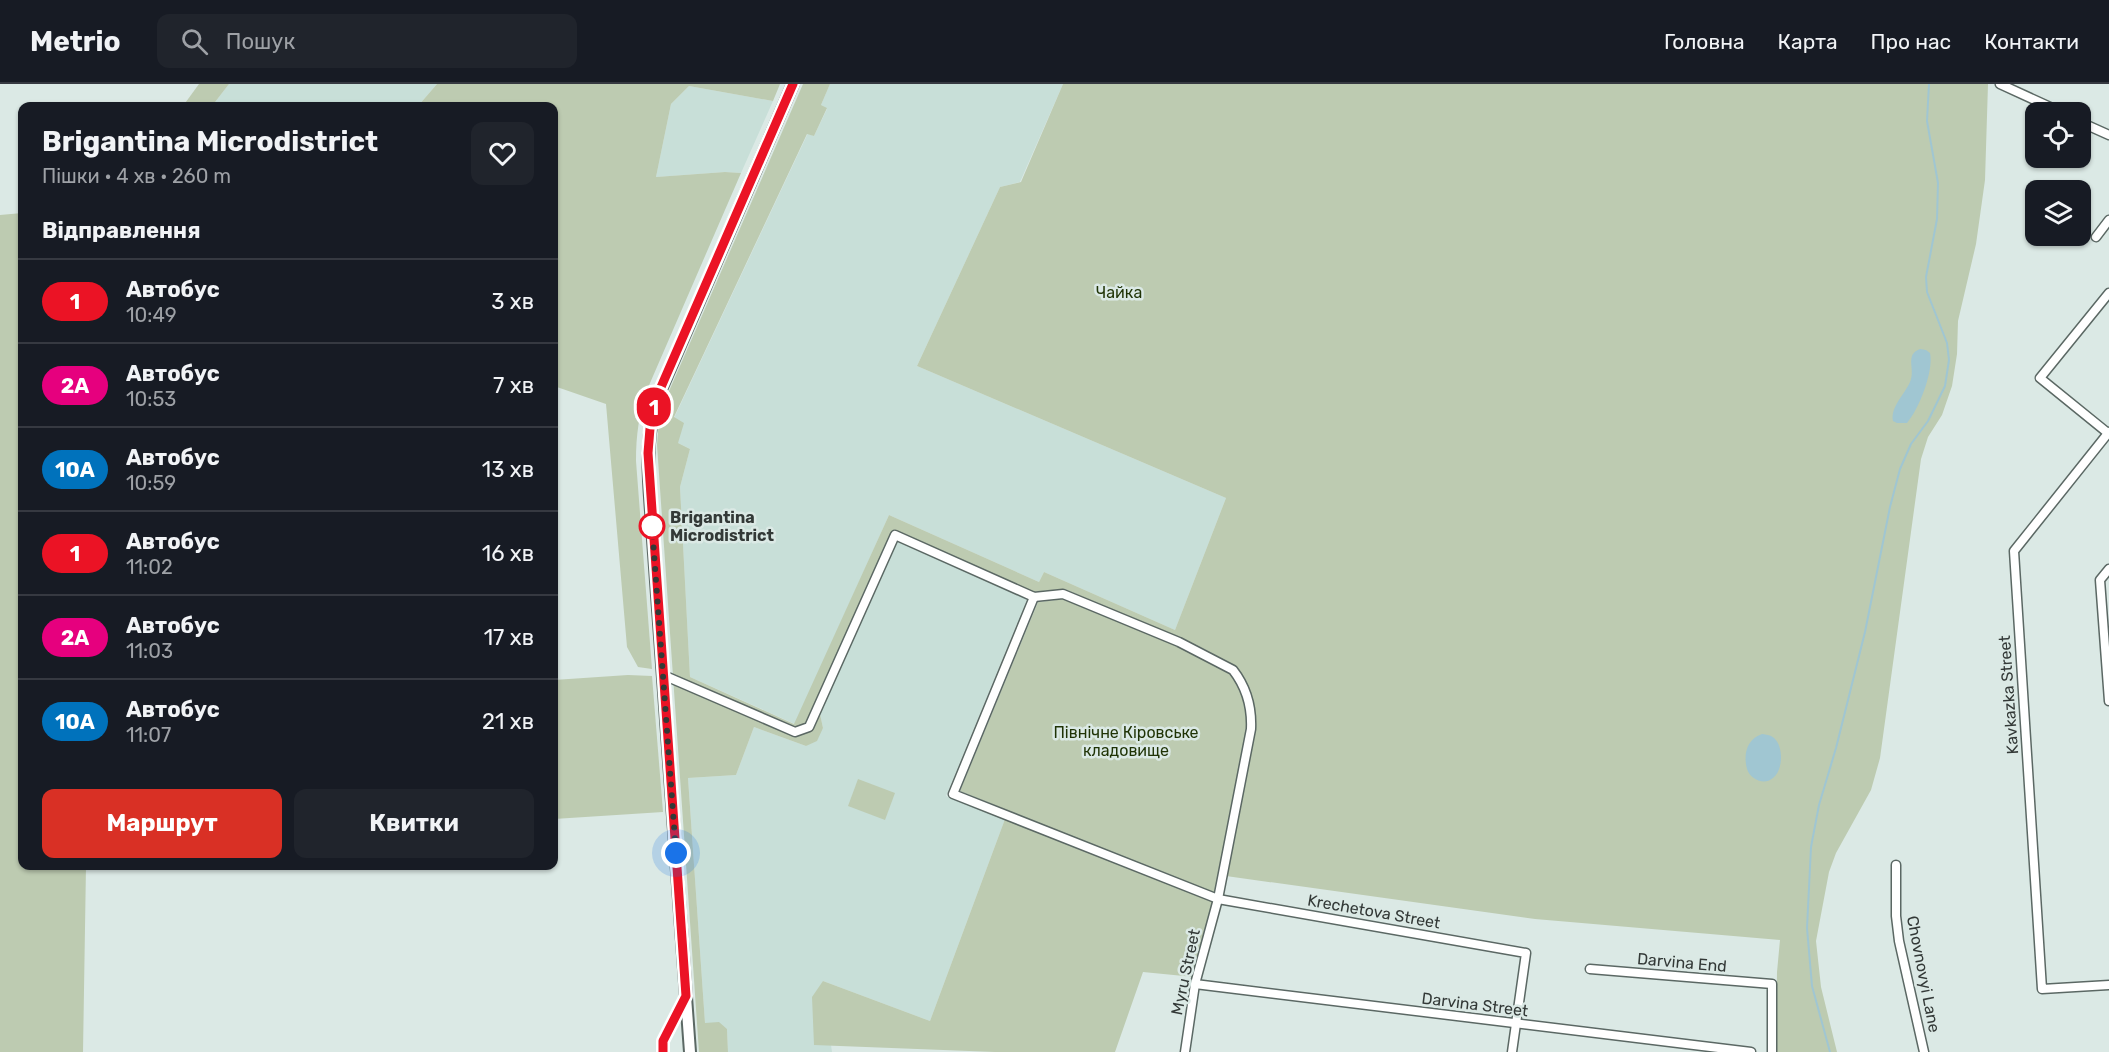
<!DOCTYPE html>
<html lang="uk">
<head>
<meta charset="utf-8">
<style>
	:root { --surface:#171b24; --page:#20242c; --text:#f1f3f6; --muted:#9ea1a6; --line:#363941; --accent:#d93025 }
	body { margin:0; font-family:Rubik,sans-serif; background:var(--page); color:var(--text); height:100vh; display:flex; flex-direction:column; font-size:22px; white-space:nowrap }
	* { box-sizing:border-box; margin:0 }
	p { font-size:20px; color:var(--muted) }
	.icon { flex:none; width:33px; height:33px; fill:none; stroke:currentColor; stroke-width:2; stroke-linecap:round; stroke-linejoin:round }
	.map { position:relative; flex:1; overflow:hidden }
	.details { position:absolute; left:18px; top:18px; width:540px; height:768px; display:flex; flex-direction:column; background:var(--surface); border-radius:12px; box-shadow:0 2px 4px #0004 }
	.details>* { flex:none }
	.badge { padding:0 12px; border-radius:20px; font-size:21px; line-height:39px }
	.fabs { position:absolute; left:2025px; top:18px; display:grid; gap:12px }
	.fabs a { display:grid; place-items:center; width:66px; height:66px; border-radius:12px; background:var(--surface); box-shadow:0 2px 4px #0004; font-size:30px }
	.you { position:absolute; width:30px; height:30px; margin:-15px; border:4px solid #fff; border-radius:50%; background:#1a73e8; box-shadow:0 0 0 9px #1a73e833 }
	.map>.badge { position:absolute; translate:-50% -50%; box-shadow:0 0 0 3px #fff }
	h2 { padding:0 24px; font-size:22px; line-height:54px }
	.round { display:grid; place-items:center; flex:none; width:63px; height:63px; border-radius:12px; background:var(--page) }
	.overview { display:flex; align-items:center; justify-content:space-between; height:102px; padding:0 24px }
	h1 { font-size:28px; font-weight:700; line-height:45px }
	.cta { display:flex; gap:12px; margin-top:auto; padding:12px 24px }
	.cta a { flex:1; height:69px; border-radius:12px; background:var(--accent); color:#fff; font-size:24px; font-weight:700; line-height:69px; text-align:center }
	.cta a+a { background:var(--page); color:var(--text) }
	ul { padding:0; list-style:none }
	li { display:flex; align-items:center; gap:18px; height:84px; padding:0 24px; border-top:2px solid var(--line) }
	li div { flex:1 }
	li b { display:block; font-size:22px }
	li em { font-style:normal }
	li .badge { min-width:66px; font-weight:700; text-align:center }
	header { display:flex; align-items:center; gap:36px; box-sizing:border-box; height:84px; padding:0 30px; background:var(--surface); border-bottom:2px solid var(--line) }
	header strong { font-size:28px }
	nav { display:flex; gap:33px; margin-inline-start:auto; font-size:21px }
	.search { width:420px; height:54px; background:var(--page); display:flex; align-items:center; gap:15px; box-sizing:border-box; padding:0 21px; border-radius:12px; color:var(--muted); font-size:22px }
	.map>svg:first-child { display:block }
</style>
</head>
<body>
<header>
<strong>Metrio</strong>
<div class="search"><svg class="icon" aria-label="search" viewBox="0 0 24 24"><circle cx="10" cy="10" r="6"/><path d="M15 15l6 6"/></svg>Пошук</div>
<nav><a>Головна</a><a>Карта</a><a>Про нас</a><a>Контакти</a></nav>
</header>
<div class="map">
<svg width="2109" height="968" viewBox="0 0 2109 968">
	<rect width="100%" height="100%" fill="#dbe9e5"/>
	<g fill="#c8dfd8">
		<polygon points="229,0 437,0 418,22 212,22"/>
		<polygon points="830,0 1063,0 1020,98 1000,103 917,282 1226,414 1175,546 1044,488 1039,498 889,431 795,640 690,593 680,403 690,365 678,359 674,334 808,49 814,52 827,25 821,21"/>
		<polygon points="689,2 773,17 741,89 725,88 656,93 671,20"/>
		<polygon points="897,457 1027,515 946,712 1005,735 930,937 823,897 814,961 831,961 832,968 728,968 727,945 705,939 688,694 736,691 754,643 806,662 823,644 820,630"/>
	</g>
	<g fill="#bdcbb1">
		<polygon points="199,0 229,0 212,22 183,22"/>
		<path d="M437,0h343l-7,17 -84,-15 -18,18 -15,73 69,-5 16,1 -94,217c-8,24 -11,45 -11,71l16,208 -14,-2 -11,-20 -21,-243 -52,-18v-280h-136z"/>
		<polygon points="803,0 830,0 821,21 827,24 814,52 807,50 674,333 684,339 678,359 690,365 680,403 690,593 794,640 889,431 1039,498 1044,488 1175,546 1226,414 917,282 1000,103 1021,98 1063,0 1988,0 1985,96 1976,160 1958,237 1957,270 1952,302 1942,331 1928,353 1921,375 1880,674 1871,706 1836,769 1829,788 1816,857 1821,903 1837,968 1776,968 1777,888 1780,856 1535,835 1226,792 1255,646 1253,616 1241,590 1228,578 1204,565 1065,505 1030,508 1027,515 897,457 820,630 823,644 817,657 806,662 754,643 736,691 688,694 705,939 719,938 727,945 728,968 699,968 657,361 659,335 666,314"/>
		<polygon points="22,129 22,782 86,782 83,968 0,968 0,131"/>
		<path d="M1066,515l111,46 54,27c14,17 16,36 17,57l-33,165 -255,-103 78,-189z"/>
		<polygon points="628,591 652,592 663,728 554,735 554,596"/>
		<polygon points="858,695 895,709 885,736 848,722"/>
		<polygon points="1005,735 1214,816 1194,893 1143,888 1115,968 995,968 814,961 812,913 823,897 930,937"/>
	</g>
	<g fill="#a0c6d2">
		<path d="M1920,265l6,1 4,3c4,18 -11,56 -23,70h-10l-4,-2c-3,-14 12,-27 17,-39 6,-13 -6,-27 10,-33z"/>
		<path d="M1762,650c2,0 7,1 9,2 13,6 13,34 2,42 -9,8 -23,1 -26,-9 -4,-15 0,-30 15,-35z"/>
	</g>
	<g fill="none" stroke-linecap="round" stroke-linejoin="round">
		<polyline stroke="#a0c6d2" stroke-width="2" points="1830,968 1812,902 1807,844 1811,763 1819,721 1836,664 1865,548 1890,423 1900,385 1911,360 1928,337 1945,302 1949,276 1947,259 1927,208 1926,193 1937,135 1938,99 1927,37 1929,0"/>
		<g stroke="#5b6864" stroke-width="11">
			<g id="minor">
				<polyline points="2000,0 2061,28"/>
				<polyline points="2080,38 2109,51"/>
				<polyline points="2096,153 2109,136"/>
				<polyline points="2109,209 2040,294 2109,350"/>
				<polyline points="2109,348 2014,467 2042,905 2109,901"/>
				<polyline points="2109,485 2100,496 2109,617"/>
				<polyline points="1034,513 953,710 1218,815 1526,869 1512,968"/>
				<path d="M663,591l132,57 14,-5 86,-192 139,62 29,-3 116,48 54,28c14,18 19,37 18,59l-33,170 -23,85 -10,68"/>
				<polyline points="1896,781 1896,832 1899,857 1924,968"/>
				<polyline points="1590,885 1772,900 1772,968"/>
				<polyline points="1195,900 1751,968"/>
			</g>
		</g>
		<g stroke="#5b6864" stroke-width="14">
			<path id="tertiary" d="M690,968l-38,-526c-3,-48 -9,-86 7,-132l134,-310"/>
		</g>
		<use href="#minor" stroke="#fff" stroke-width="8"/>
		<use href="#tertiary" stroke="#fff" stroke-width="10"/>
	</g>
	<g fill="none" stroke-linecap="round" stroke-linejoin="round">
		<g stroke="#fff" stroke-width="14">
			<polyline id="line" points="663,968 663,957 686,912 648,369 651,332 658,310 793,0"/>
		</g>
		<use href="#line" stroke="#eb1325" stroke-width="9"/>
		<polyline stroke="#333937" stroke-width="6" stroke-dasharray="0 10.8" points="652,442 676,769"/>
	</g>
	<circle fill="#fff" stroke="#eb1325" stroke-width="3" cx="652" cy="442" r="12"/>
	<g text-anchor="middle" stroke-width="5" stroke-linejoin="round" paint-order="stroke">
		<g font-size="16" fill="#1f3305" stroke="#dbe9e5">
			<text x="1119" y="214">Чайка</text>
			<text x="1126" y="654">Північне Кіровське<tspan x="1126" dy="18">кладовище</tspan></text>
		</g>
		<g font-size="16" font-weight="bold" fill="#333937" stroke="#dbe9e5" text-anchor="start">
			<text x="670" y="439">Brigantina<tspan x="670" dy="18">Microdistrict</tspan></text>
		</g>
		<g font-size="16" fill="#333937" stroke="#dbe9e5">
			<text transform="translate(2008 611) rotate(-94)" y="6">Kavkazka Street</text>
			<text transform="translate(1374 827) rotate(10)" y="6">Krechetova Street</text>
			<text transform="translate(1682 878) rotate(5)" y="6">Darvina End</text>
			<text transform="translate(1185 888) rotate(-78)" y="6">Myru Street</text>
			<text transform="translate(1924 890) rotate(79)" y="6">Chovnovyi Lane</text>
			<text transform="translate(1475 920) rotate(7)" y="6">Darvina Street</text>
		</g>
	</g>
</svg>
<div class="fabs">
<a><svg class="icon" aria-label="locate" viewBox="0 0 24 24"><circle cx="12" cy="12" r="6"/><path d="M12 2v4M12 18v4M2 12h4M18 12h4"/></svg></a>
<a><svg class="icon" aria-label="layers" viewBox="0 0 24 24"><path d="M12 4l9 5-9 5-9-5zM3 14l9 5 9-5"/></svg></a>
</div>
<div class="you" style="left:676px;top:769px"></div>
<b class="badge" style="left:654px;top:323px;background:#eb1325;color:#fff">1</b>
<section class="details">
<div class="overview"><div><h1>Brigantina Microdistrict</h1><p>Пішки · 4 хв · 260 m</p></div><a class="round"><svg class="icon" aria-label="heart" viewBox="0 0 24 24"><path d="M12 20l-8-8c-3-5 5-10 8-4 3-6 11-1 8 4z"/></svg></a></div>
<h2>Відправлення</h2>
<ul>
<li><span class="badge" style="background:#eb1325;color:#fff">1</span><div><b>Автобус</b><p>10:49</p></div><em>3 хв</em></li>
<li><span class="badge" style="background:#e6007e;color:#fff">2А</span><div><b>Автобус</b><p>10:53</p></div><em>7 хв</em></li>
<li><span class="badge" style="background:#0072bc;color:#fff">10А</span><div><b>Автобус</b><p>10:59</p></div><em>13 хв</em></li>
<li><span class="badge" style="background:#eb1325;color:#fff">1</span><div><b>Автобус</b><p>11:02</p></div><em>16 хв</em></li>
<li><span class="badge" style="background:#e6007e;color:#fff">2А</span><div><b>Автобус</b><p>11:03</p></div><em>17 хв</em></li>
<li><span class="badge" style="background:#0072bc;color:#fff">10А</span><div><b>Автобус</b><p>11:07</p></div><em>21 хв</em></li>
</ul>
<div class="cta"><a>Маршрут</a><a>Квитки</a></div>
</section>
</div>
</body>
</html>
